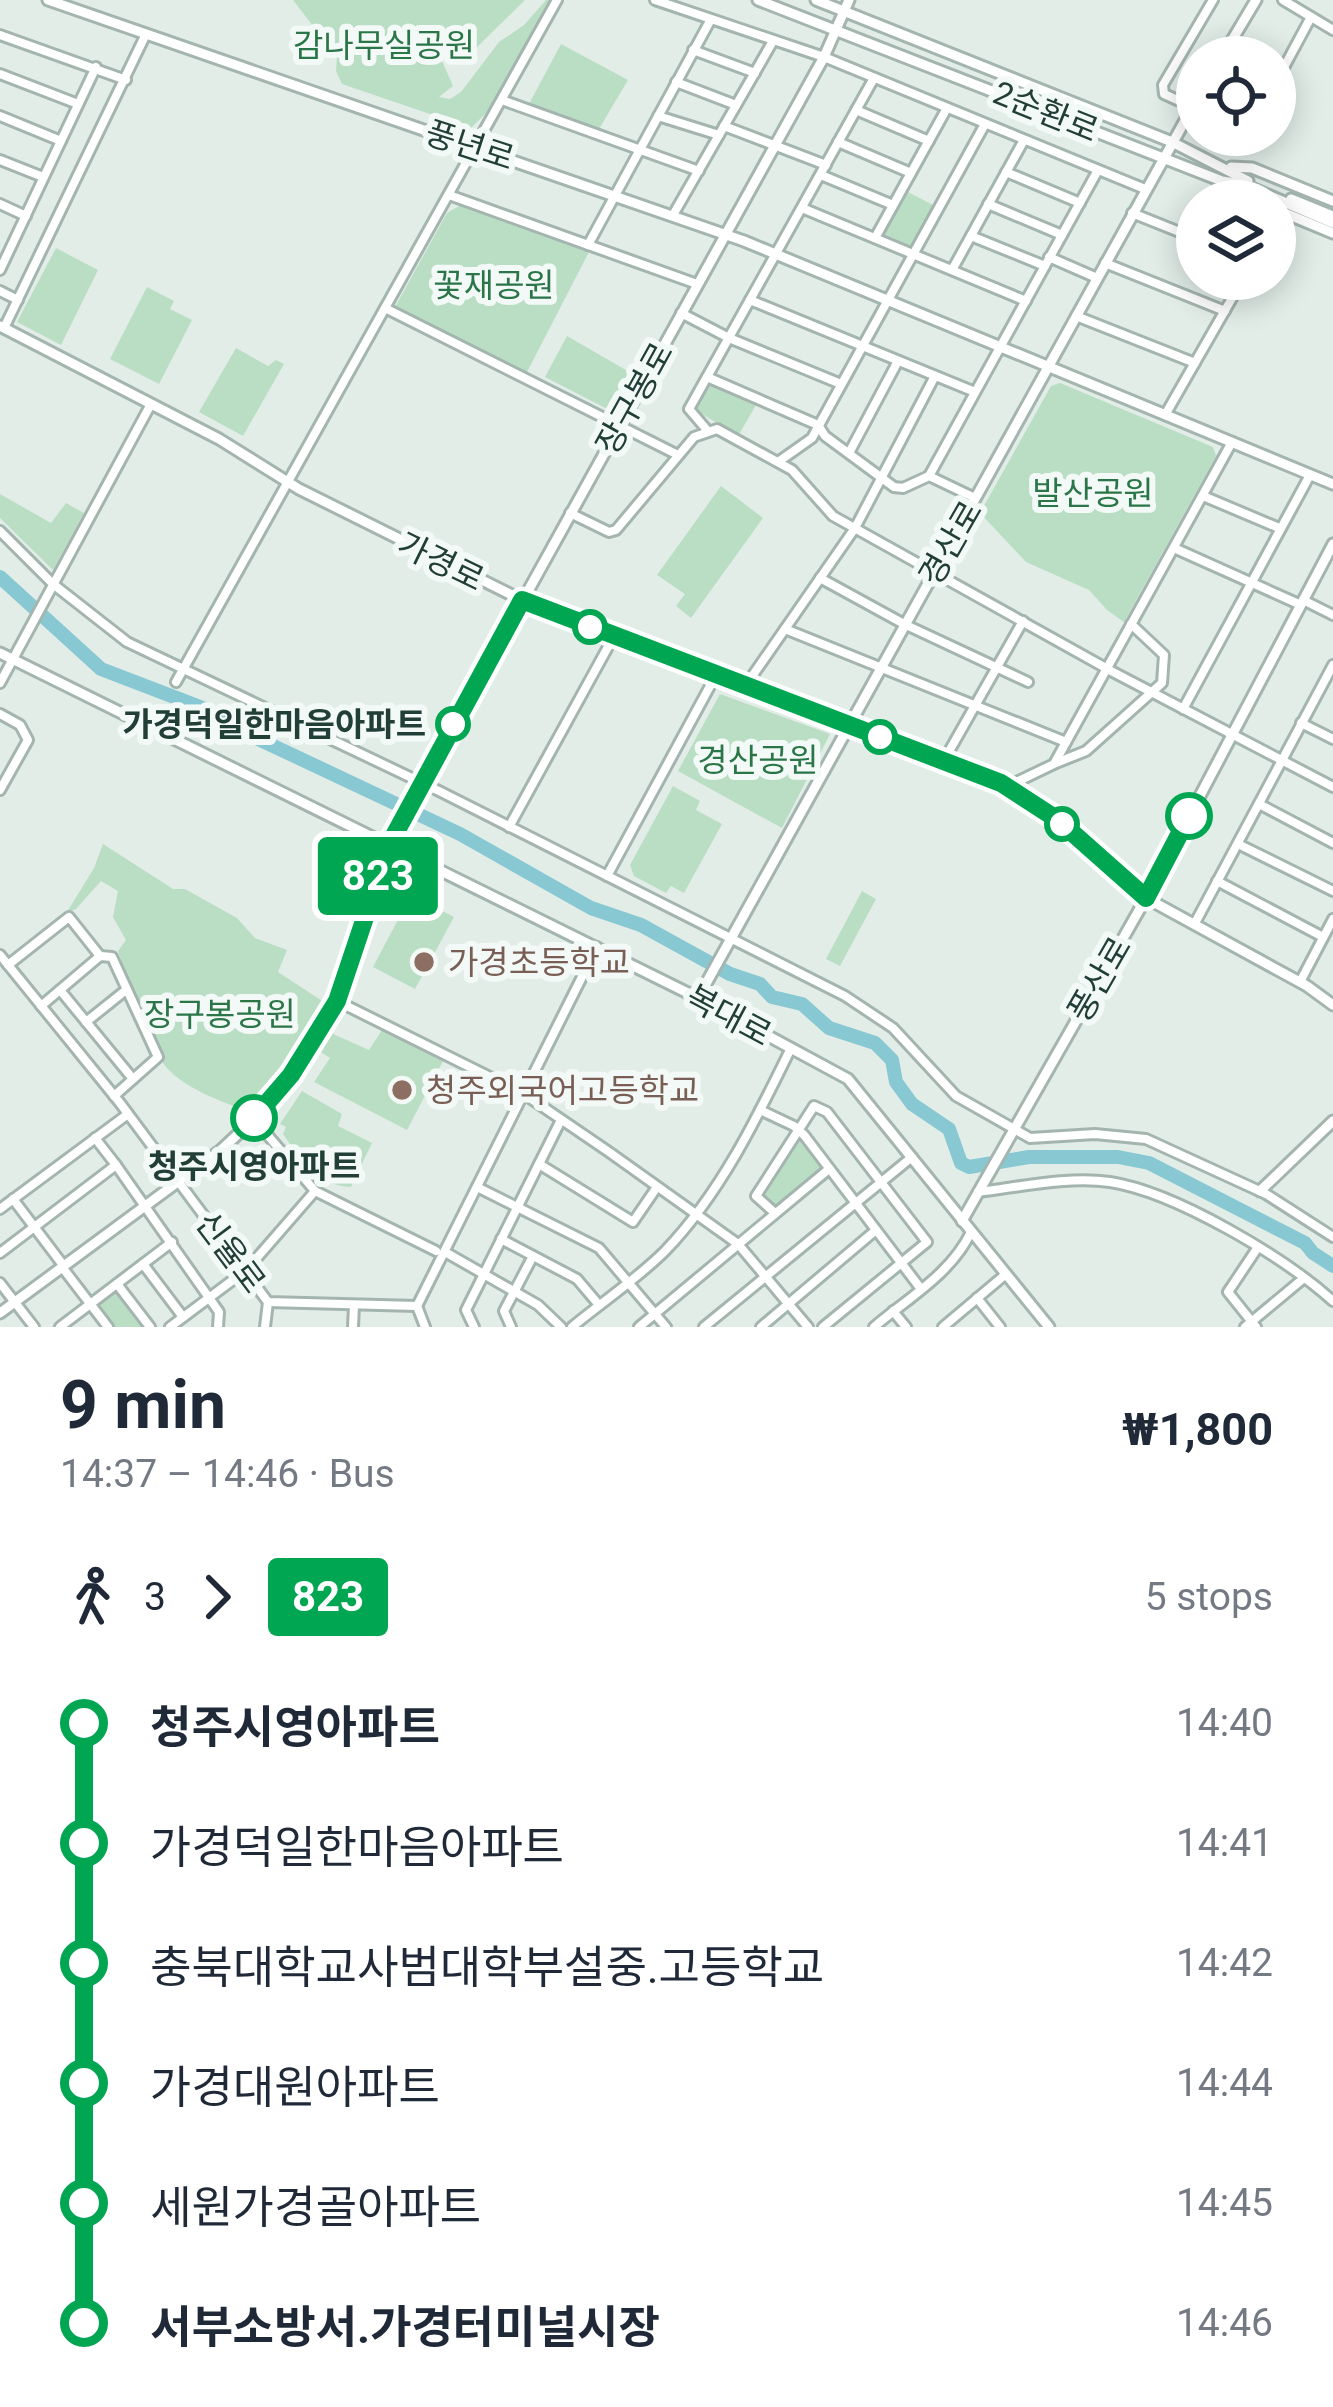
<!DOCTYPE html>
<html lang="en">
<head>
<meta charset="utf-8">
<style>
	:root { --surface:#fff; --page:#f6f6f7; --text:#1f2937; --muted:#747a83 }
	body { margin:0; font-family:Roboto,"Noto Sans KR",sans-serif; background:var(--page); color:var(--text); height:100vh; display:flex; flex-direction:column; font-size:45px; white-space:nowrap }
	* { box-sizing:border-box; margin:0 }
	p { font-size:39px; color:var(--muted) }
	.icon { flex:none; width:66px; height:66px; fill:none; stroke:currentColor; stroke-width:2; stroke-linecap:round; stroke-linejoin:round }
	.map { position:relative; height:1327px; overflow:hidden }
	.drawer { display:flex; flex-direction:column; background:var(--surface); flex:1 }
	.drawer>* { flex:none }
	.badge { padding:0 24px; border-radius:9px; font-size:42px; line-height:78px }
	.controls { position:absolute; left:1176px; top:36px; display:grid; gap:24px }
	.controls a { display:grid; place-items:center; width:120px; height:120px; border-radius:50%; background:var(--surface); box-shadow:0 6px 30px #0003; font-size:60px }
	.map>.badge { position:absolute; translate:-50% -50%; box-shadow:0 0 0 6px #fff }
	.legs { display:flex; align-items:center; gap:18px; height:132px; padding:0 60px; font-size:39px }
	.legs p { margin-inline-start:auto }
	.headline { display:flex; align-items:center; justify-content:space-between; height:204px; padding:0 60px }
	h1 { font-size:66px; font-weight:700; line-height:90px }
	ul { padding:0 60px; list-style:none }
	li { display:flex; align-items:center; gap:42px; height:120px; font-size:45px }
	li i { display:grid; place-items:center; width:18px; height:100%; margin:0 15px; background:currentColor }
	li i::after { content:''; width:30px; height:30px; margin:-15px; border:9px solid; border-radius:50%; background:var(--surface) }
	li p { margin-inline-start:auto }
	li:first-child i { background:linear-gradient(#0000 50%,currentColor 0) }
	li:last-child i { background:linear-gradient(currentColor 50%,#0000 0) }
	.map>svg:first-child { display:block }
</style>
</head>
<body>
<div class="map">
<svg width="1333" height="1327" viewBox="0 0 1333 1327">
	<rect width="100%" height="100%" fill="#e2ede8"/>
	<g fill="#badec4">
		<polygon points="293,0 525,0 473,51 456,28 436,39 435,45 453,86 439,97 450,99 461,92 499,42 524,25 546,0 552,0 488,111 471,128 342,84 336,71 337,57"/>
		<polygon points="561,44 628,80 599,129 529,104"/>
		<polygon points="906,191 935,206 911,250 880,237"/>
		<polygon points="461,205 590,250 526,374 395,307 447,213"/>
		<polygon points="56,248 98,270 61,345 17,322"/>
		<polygon points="147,287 174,301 170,309 192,320 159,384 110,359"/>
		<polygon points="567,336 631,373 611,411 545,377"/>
		<polygon points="236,348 268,366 276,360 284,364 243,436 199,412"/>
		<polygon points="1060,383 1213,447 1216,456 1124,622 1107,610 1089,590 1026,562 980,513 1051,386"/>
		<polygon points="711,385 756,405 738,436 694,409"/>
		<polygon points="721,486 763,518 691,618 676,606 685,594 657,575"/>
		<polygon points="0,494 51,523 66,503 84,513 53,570 0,518"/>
		<polygon points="720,694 830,734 782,828 678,771"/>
		<polygon points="673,786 700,801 696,810 722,824 684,893 671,886 666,893 634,876 630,865"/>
		<path d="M103,844l70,45h12l52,29 18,20 32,12 -9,22 49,32 -35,62 -41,46c-27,-9 -66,-23 -85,-45 -25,-30 -35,-80 -48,-116l8,-11 -13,-23 5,-26 -17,-10 -25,28 -9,3 27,-44z"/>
		<polygon points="862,891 876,899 840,966 826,959"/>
		<polygon points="411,895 454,917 415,989 373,967"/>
		<polygon points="382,1030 443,1061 407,1130 314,1082 330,1058 318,1050 331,1033 369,1050"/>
		<path d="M302,1091l40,23 -4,12 34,17 -21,44c-33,-1 -50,-28 -68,-53l3,-7 -6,-3z"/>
		<polygon points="799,1134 825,1168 775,1209 760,1197"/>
		<polygon points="117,1287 147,1327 112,1327 95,1305"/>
	</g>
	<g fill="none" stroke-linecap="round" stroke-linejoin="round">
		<polyline stroke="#88c8d3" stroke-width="14" points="0,577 101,669 208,710 233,727 460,834 591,908 641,925 730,974 760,984 772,997 802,1004 829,1028 875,1043 892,1060 896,1082 912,1104 949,1129 961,1163 969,1167 1029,1157 1118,1157 1149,1163 1305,1243 1313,1253 1333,1266"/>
		<g stroke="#a4b5af" stroke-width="14">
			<g id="minor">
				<polyline points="655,0 824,57 1145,189"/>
				<polyline points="1283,0 1333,30"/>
				<polyline points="0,35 126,80"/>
				<polyline points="693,50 755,73"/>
				<polyline points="0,74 78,104"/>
				<polyline points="676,82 736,105"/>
				<polyline points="1275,84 1311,17"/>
				<polyline points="502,100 699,171"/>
				<polyline points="1193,107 1164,94 1163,85 1213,0"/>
				<polyline points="856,110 929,141"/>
				<polyline points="0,116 61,141"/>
				<polyline points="658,116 719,135"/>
				<polyline points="724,126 826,165"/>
				<polyline points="838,142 911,173"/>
				<polyline points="0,160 43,177"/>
				<polyline points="1006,172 1080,203"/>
				<polyline points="821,175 893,205"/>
				<polyline points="449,195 697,284"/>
				<polyline points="0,204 26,216"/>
				<polyline points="988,204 1062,235"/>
				<polyline points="802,208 1026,301"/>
				<polyline points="1132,213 1197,239"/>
				<polyline points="673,215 773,41"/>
				<polyline points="971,236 1045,266"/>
				<polyline points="875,238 947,108"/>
				<polyline points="588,245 710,21"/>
				<polyline points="1049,257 1097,278"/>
				<polyline points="1105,263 1225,311"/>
				<polyline points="0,270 96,67"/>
				<polyline points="952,270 1024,140"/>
				<polyline points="0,291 18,300"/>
				<polyline points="750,300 975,392"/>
				<polyline points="385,308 678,455"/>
				<polyline points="681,313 729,338 841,384"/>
				<polyline points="1076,316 1195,363"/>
				<polyline points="4,328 146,34"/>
				<polyline points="707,377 818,425 825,436 894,487 903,488 929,476 975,498"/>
				<polyline points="1165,415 1243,279"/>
				<polyline points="707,430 689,409 874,78"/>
				<polyline points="849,453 898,361"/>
				<polyline points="778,462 812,438 985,124"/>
				<polyline points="929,476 1098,170"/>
				<polyline points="1203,496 1279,528"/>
				<polyline points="570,513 609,532 616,530 694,437 717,429 792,470 833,516 1113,672 1333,787"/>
				<polyline points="0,531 53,584 127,642 439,791 845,996 893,1028 956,1096 1030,1138 1095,1134 1146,1139 1266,1194 1333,1237"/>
				<polyline points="1174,548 1301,605"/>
				<polyline points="820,578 904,624 1028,682"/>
				<polyline points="1303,600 1333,615"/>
				<polyline points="785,629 1066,742"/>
				<polyline points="176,682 557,0"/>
				<polyline points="0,683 151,404"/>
				<polyline points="746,685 855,528 935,376"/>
				<polyline points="1183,709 1310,475"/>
				<polyline points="0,714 20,725 28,740 0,790"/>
				<polyline points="1301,723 1333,739"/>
				<polyline points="943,762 1023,621"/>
				<polyline points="1056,763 1086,751 1162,683 1164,655 1131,624"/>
				<polyline points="1006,787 1054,764 1232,442"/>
				<polyline points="1259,804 1333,843"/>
				<polyline points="509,827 614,636"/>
				<polyline points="1238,844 1333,891"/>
				<polyline points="607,876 716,675"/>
				<polyline points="1217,881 1323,937"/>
				<polyline points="1195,923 1333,665"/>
				<polyline points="0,955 120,1103 268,1302 417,1306"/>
				<polyline points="8,965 69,917 100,956"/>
				<polyline points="1300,982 1333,919"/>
				<polyline points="60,990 133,1079"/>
				<polyline points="337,1001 524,1094 609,1152 738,1244 808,1327"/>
				<polyline points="41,1006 100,956 112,957 158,1057 114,1096"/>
				<polyline points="86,1022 126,990"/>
				<polyline points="760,1110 794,1126 804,1135 921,1289"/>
				<polyline points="254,1119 315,1191 436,1251"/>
				<polyline points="539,1164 633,1222 657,1187"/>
				<polyline points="116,1165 219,1312 218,1327"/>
				<polyline points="477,1187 599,1248 666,1327"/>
				<path d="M978,1192c42,-5 90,-16 132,-10 65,10 174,75 223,119"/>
				<polyline points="13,1199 63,1265"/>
				<polyline points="0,1209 128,1114"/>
				<polyline points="775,1213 756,1196 814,1106 827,1112 927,1242 823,1327"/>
				<polyline points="501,1239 577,1279 599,1305"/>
				<polyline points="445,1252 538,1305 561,1327"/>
				<polyline points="0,1253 116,1165 95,1138"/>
				<polyline points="143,1264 183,1317"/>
				<polyline points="62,1267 108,1327"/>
				<polyline points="249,1267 315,1191"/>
				<polyline points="0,1283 34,1327"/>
				<polyline points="117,1284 150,1327"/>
				<polyline points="977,1298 1000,1327"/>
				<polyline points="417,1306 597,947"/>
				<polyline points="417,1306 425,1327"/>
				<polyline points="893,1311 906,1327"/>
				<polyline points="60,1327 172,1242"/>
				<polyline points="170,1327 245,1271"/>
				<polyline points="265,1327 268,1302"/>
				<polyline points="353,1327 354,1305"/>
				<polyline points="474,1327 466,1310 561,1120"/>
				<polyline points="511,1327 504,1311 533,1256"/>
				<path d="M572,1327c30,-25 65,-48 93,-76 55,-57 92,-133 126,-203"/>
				<polyline points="639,1327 829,1169"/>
				<polyline points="704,1327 912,1157"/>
				<polyline points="761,1327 876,1230"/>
				<path d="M874,1327c34,-29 77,-53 97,-95"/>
				<polyline points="943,1327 1006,1274"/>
				<polyline points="1245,1327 1304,1278"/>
				<polyline points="1256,1327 1228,1292 1258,1247"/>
			</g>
		</g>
		<g stroke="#a4b5af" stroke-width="15">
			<g id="tertiary">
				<polyline points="48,0 744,241 1333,484"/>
				<polyline points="758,0 1222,181 1242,184 1333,223"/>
				<polyline points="816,0 1172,142 1248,181"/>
				<polyline points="1222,57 1256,0"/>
				<polyline points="1231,167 1252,168 1333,201"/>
				<polyline points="1226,184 1259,201"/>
				<polyline points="1291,199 1333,216"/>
				<polyline points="1275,209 1333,233"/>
				<polyline points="0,326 219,439 299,489 522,600 1001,783 1058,821 1146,898 1307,986 1333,1005"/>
				<polyline points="0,653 698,998 848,1079 1049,1327"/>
				<polyline points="698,998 1197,99"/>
				<polyline points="1260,1191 1333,1121"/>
				<polyline points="962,1221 1146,898 1333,544"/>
				<polyline points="0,1313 221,1150 254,1119 291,1074 337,1001 395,831 824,57 849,0"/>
			</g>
		</g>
		<use href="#minor" stroke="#fff" stroke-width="8"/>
		<use href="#tertiary" stroke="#fff" stroke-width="9"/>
	</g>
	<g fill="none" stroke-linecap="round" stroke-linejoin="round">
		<g stroke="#fff" stroke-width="27">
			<polyline id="line-1" points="254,1118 291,1075 337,1001 390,843 522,600 1001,783 1058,820 1146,898 1189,816"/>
		</g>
		<use href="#line-1" stroke="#00a651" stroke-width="18"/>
	</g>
	<g fill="#fff" stroke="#00a651" stroke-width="6">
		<circle cx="590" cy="627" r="15"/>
		<circle cx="453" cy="724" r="15"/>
		<circle cx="880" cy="737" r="15"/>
		<circle cx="1189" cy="816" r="21"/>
		<circle cx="1062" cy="824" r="15"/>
		<circle cx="254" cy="1118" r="21"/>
	</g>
	<g fill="#8d6e63" stroke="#f3f9f6" stroke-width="4.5">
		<circle cx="424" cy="962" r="12"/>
		<circle cx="402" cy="1090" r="12"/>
	</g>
	<g text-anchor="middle" stroke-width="12" stroke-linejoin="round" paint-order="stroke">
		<g font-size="33" fill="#2a7648" stroke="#f3f9f6">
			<text x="384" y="57">감나무실공원</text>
			<text x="494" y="297">꽃재공원</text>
			<text x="1093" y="505">발산공원</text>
			<text x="758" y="772">경산공원</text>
			<text x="220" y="1026">장구봉공원</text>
		</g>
		<g font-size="33" fill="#213e37" stroke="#f3f9f6">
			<text transform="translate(1046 111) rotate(22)" y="12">2순환로</text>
			<text transform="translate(470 145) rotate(18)" y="12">풍년로</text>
			<text transform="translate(634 398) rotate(-61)" y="12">장구봉로</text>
			<text transform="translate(950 543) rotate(-60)" y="12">경산로</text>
			<text transform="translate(441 561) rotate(26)" y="12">가경로</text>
			<text transform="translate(1099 979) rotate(-60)" y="12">풍산로</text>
			<text transform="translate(729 1015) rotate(28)" y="12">복대로</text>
			<text transform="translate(231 1252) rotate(53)" y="12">신율로</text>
		</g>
		<g font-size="33" font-weight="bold" fill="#213e37" stroke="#f3f9f6" text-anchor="end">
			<text x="426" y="736">가경덕일한마음아파트</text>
			<text x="254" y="1178" text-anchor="middle">청주시영아파트</text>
		</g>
		<g font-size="33" fill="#785e54" stroke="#f3f9f6" text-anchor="start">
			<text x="448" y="974">가경초등학교</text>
			<text x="426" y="1102">청주외국어고등학교</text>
		</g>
	</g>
</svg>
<div class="controls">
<a><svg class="icon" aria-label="locate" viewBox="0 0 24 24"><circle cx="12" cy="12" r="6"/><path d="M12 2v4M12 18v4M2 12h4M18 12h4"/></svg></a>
<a><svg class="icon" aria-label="layers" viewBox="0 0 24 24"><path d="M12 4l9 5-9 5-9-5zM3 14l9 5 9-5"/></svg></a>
</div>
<b class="badge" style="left:378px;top:876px;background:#00a651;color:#fff">823</b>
</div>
<section class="drawer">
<div class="headline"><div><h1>9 min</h1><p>14:37 – 14:46 · Bus</p></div><b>₩1,800</b></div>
<div class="legs"><svg class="icon" aria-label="walk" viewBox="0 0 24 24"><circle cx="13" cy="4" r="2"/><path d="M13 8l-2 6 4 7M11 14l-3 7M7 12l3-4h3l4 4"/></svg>3<svg class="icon" aria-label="forward" viewBox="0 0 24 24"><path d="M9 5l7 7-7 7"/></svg><b class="badge" style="background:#00a651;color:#fff">823</b><p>5 stops</p></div>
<ul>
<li><i style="color:#00a651"></i><b>청주시영아파트</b><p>14:40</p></li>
<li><i style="color:#00a651"></i><span>가경덕일한마음아파트</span><p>14:41</p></li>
<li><i style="color:#00a651"></i><span>충북대학교사범대학부설중.고등학교</span><p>14:42</p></li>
<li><i style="color:#00a651"></i><span>가경대원아파트</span><p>14:44</p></li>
<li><i style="color:#00a651"></i><span>세원가경골아파트</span><p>14:45</p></li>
<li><i style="color:#00a651"></i><b>서부소방서.가경터미널시장</b><p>14:46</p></li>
</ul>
</section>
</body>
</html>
